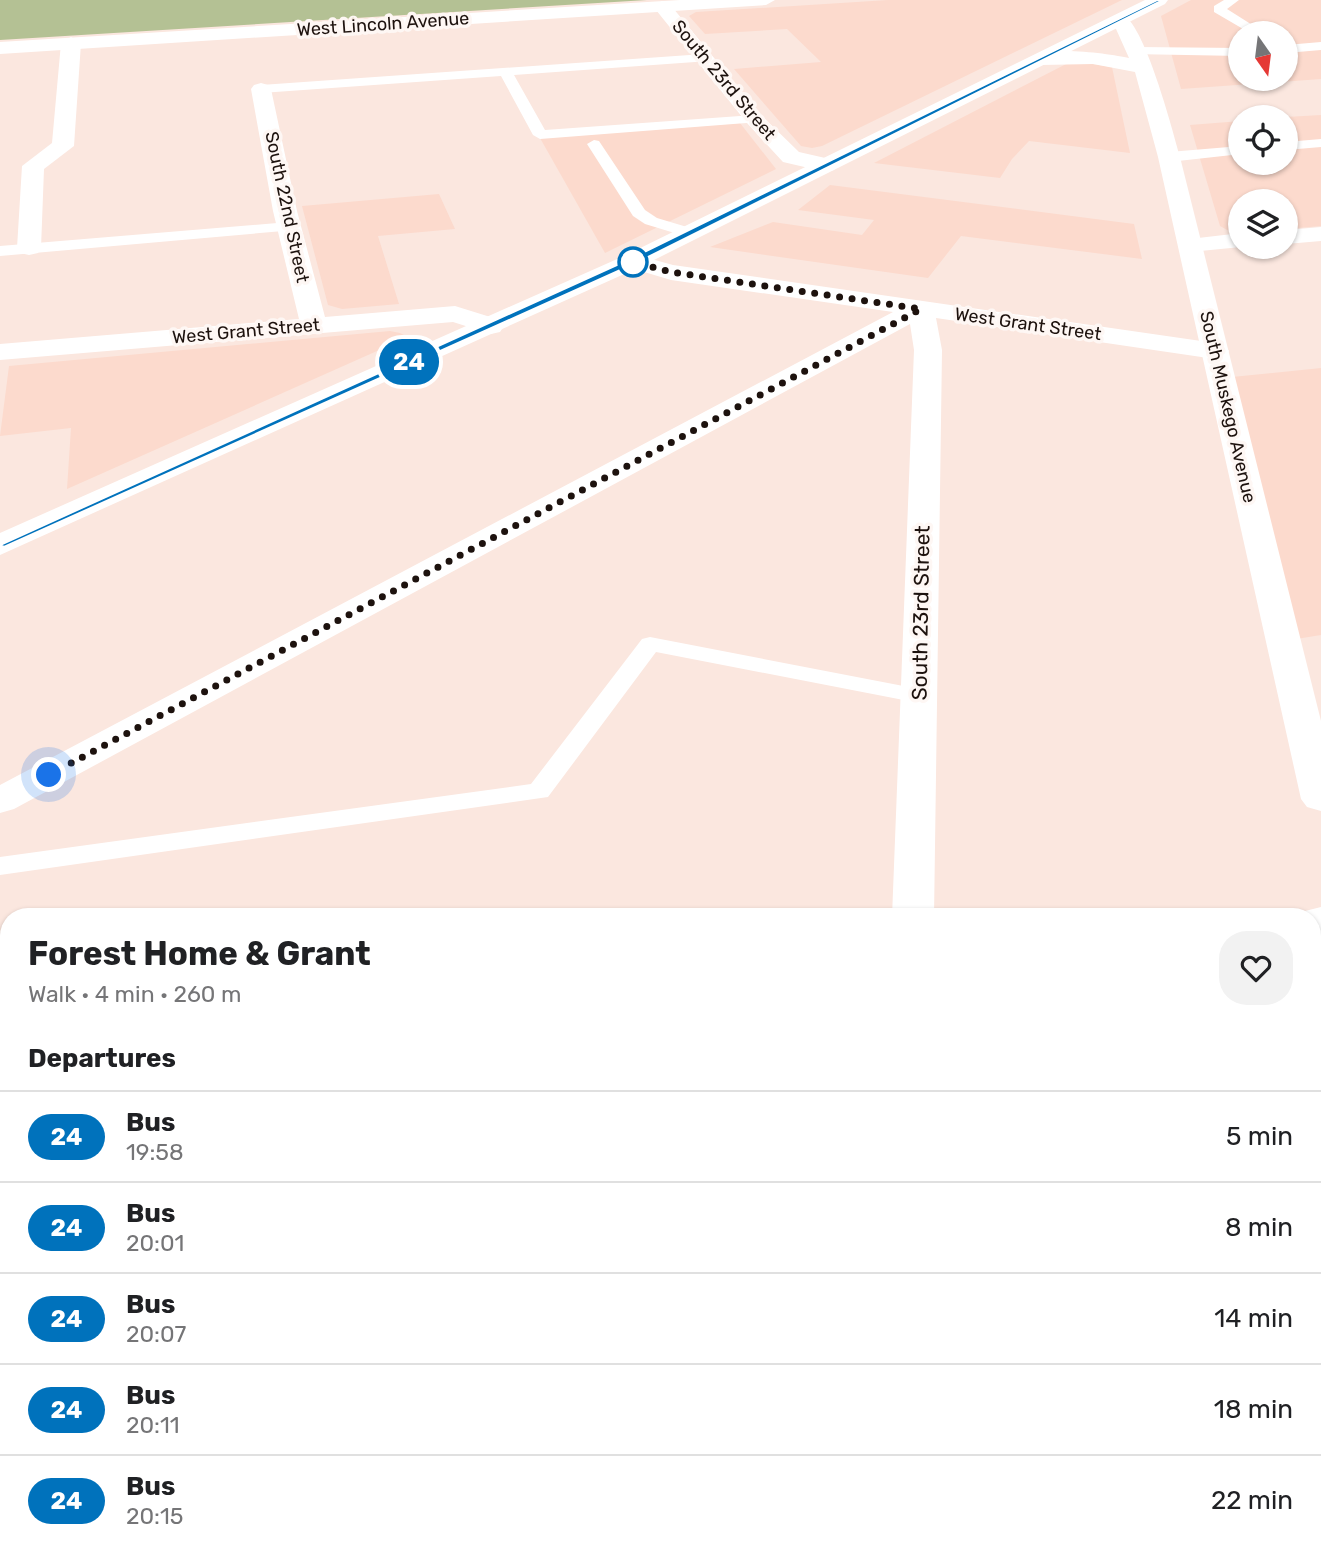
<!DOCTYPE html>
<html lang="en">
<head>
<meta charset="utf-8">
<style>
	:root { --surface:#fff; --page:#f2f2f2; --text:#202124; --muted:#757577; --line:#e0e0e0 }
	body { margin:0; font-family:Rubik,sans-serif; background:var(--page); color:var(--text); height:100vh; display:flex; flex-direction:column; font-size:26px; white-space:nowrap }
	* { box-sizing:border-box; margin:0 }
	p { font-size:23px; color:var(--muted) }
	.icon { flex:none; width:38px; height:38px; fill:none; stroke:currentColor; stroke-width:2; stroke-linecap:round; stroke-linejoin:round }
	.map { position:relative; flex:1; overflow:hidden }
	.drawer { position:absolute; left:0px; top:908px; width:1321px; height:653px; display:flex; flex-direction:column; background:var(--surface); border-radius:28px 28px 0 0; box-shadow:0 2px 5px #0004 }
	.drawer>* { flex:none }
	.badge { padding:0 14px; border-radius:23px; font-size:24px; line-height:46px }
	.needle { width:46px; rotate:166deg }
	.tools { position:absolute; left:1228px; top:21px; display:grid; gap:14px }
	.tools a { display:grid; place-items:center; width:70px; height:70px; border-radius:50%; background:var(--surface); box-shadow:0 2px 5px #0004; font-size:35px }
	.you { position:absolute; width:35px; height:35px; margin:-18px; border:5px solid #fff; border-radius:50%; background:#1a73e8; box-shadow:0 0 0 10px #1a73e833 }
	.map>.badge { position:absolute; translate:-50% -50%; box-shadow:0 0 0 4px #fff }
	h2 { padding:0 28px; font-size:26px; line-height:63px }
	.round { display:grid; place-items:center; flex:none; width:74px; height:74px; border-radius:28px; background:var(--page) }
	.summary { display:flex; align-items:center; justify-content:space-between; height:119px; padding:0 28px }
	h1 { font-size:33px; font-weight:700; line-height:52px }
	ul { padding:0; list-style:none }
	li { display:flex; align-items:center; gap:21px; height:91px; padding:0 28px; border-top:2px solid var(--line) }
	li div { flex:1 }
	li b { display:block; font-size:26px }
	li em { font-style:normal }
	li .badge { min-width:77px; font-weight:700; text-align:center }
	.map>svg:first-child { display:block }
</style>
</head>
<body>
<div class="map">
<svg width="1321" height="1560" viewBox="0 0 1321 1560">
	<rect width="100%" height="100%" fill="#fbe7df"/>
	<g fill="#fcdacd" fill-rule="evenodd">
		<polygon points="888,0 1122,0 822,146 812,148 801,146 734,69 821,62 787,29 705,34 689,16 696,12"/>
		<path d="M1191,0h130v79l-140,10 -20,-73zM1241,33h45v46h-45z"/>
		<polygon points="1072,61 1112,67 1130,153 1029,141 1012,159 1000,178 874,163"/>
		<polygon points="1321,115 1321,226 1286,229 1286,201 1241,201 1241,233 1229,231 1220,226 1190,125 1241,121 1241,163 1286,163 1286,117"/>
		<polygon points="740,123 776,169 605,253 540,138"/>
		<polygon points="830,185 1134,224 1142,259 961,236 928,278 710,247 773,222 862,235 874,220 798,210"/>
		<polygon points="439,194 455,229 378,236 399,304 342,309 328,305 302,206"/>
		<polygon points="390,331 400,333 404,335 404,339 67,489 71,428 0,436 9,366"/>
		<polygon points="1321,368 1321,635 1284,641 1222,378"/>
		<polygon points="1321,921 1321,1206 1312,1204 1312,923"/>
		<polygon points="880,1552 1080,1552 1101,1560 879,1560"/>
	</g>
	<polygon fill="#b4c194" points="0,0 647,0 0,40"/>
	<g fill="none" stroke-linecap="round" stroke-linejoin="round">
		<g fill="#fff" fill-rule="evenodd">
			<polygon points="1224,0 1239,0 1227,9 1265,33 1250,33 1214,12 1214,6"/>
			<polygon points="1321,42 1321,50 1286,53 1286,45"/>
			<polygon points="1136,47 1241,48 1241,56 1131,54 1131,48"/>
			<polygon points="704,54 711,58 709,61 514,75 545,130 754,115 761,119 759,122 540,139 533,135 501,76 261,93 254,89 261,85"/>
			<polygon points="1321,139 1321,147 1286,150 1286,142"/>
			<polygon points="594,140 599,141 645,210 657,218 697,230 699,233 697,236 691,238 645,224 633,216 587,144"/>
			<polygon points="1241,146 1241,154 1169,162 1161,157 1169,152"/>
			<polygon points="289,222 295,224 297,227 295,230 0,256 0,246"/>
			<polygon points="650,637 919,689 928,691 931,696 928,701 919,703 656,652 548,797 0,875 0,857 531,784 642,639"/>
			<polygon points="673,1552 731,1552 734,1560 677,1560"/>
			<polygon points="771,1552 812,1552 808,1560 768,1560"/>
		</g>
		<g fill="#fff" fill-rule="evenodd">
			<polygon points="662,1 668,2 761,115 799,152 834,160 837,165 834,170 826,172 783,162 747,123 656,10 653,6"/>
			<polygon points="71,37 81,43 74,146 44,169 41,248 38,253 29,255 20,253 17,248 22,166 52,143 61,43"/>
			<polygon points="261,83 268,85 271,89 297,211 325,317 455,306 500,320 504,326 500,332 491,334 453,322 0,360 0,344 299,319 273,211 251,89 254,85"/>
			<polygon points="1321,227 1321,241 1286,244 1286,230"/>
			<polygon points="1241,233 1241,247 1243,247 1241,247 1190,252 1181,250 1178,245 1181,240"/>
			<polygon points="633,254 673,265 1215,343 1225,345 1229,351 1225,357 1215,359 936,318 942,350 934,917 892,917 914,350 910,324 14,809 0,813 0,785 893,312 671,280 624,266 621,261 624,256"/>
		</g>
		<g fill="#fff" fill-rule="evenodd">
			<path d="M1121,14c23,6 52,118 59,143l141,564v90l-14,-4 -6,-8 -143,-642 -23,-85 -42,-8 -52,1 -10,-6c12,-15 80,-5 98,-1l-17,-38z"/>
			<polygon points="1321,907 1321,935 1312,937 1312,917 1295,917 1297,913"/>
			<polygon points="9,1108 9,1142 0,1144 0,1110"/>
		</g>
		<g fill="#fff" fill-rule="evenodd">
			<polygon points="680,0 775,0 766,5 0,54 0,42"/>
			<polygon points="1145,0 1168,0 1165,4 642,266 0,555 0,533 624,256"/>
		</g>
	</g>
	<polygon fill="#0072bc" stroke="#fff" stroke-width="2" points="1157,0 1163,0 636,263 4,547 0,545 630,259"/>
	<g fill="none" stroke-linecap="round" stroke-linejoin="round">
		<polyline stroke="#1d120e" stroke-width="7" stroke-dasharray="0 12.6" points="49,775 921,309 671,272 633,262"/>
	</g>
	<circle fill="#fff" stroke="#0072bc" stroke-width="3.5" cx="633" cy="262" r="14"/>
	<g text-anchor="middle" stroke-width="7" stroke-linejoin="round" paint-order="stroke">
		<g font-size="18" fill="#1d120e" stroke="#fef7f4">
			<text transform="translate(383 24) rotate(-4)" y="6">West Lincoln Avenue</text>
			<text transform="translate(724 80) rotate(50)" y="6">South 23rd Street</text>
			<text transform="translate(287 207) rotate(78)" y="6">South 22nd Street</text>
			<text transform="translate(1028 324) rotate(8)" y="6">West Grant Street</text>
			<text transform="translate(246 331) rotate(-5)" y="6">West Grant Street</text>
			<text transform="translate(1228 407) rotate(77)" y="6">South Muskego Avenue</text>
		</g>
		<g font-size="21" fill="#1d120e" stroke="#fef7f4">
			<text transform="translate(921 613) rotate(-89)" y="7">South 23rd Street</text>
		</g>
	</g>
</svg>
<div class="tools">
<a><svg class="needle" viewBox="-14 -14 28 28"><path d="M0-13l5 13h-10z" fill="#e53935"/><path d="M0 13l5-13h-10z" fill="#757577"/></svg></a>
<a><svg class="icon" aria-label="locate" viewBox="0 0 24 24"><circle cx="12" cy="12" r="6"/><path d="M12 2v4M12 18v4M2 12h4M18 12h4"/></svg></a>
<a><svg class="icon" aria-label="layers" viewBox="0 0 24 24"><path d="M12 4l9 5-9 5-9-5zM3 14l9 5 9-5"/></svg></a>
</div>
<div class="you" style="left:49px;top:775px"></div>
<b class="badge" style="left:409px;top:362px;background:#0072bc;color:#fff">24</b>
<section class="drawer">
<div class="summary"><div><h1>Forest Home &amp; Grant</h1><p>Walk · 4 min · 260 m</p></div><a class="round"><svg class="icon" aria-label="heart" viewBox="0 0 24 24"><path d="M12 20l-8-8c-3-5 5-10 8-4 3-6 11-1 8 4z"/></svg></a></div>
<h2>Departures</h2>
<ul>
<li><span class="badge" style="background:#0072bc;color:#fff">24</span><div><b>Bus</b><p>19:58</p></div><em>5 min</em></li>
<li><span class="badge" style="background:#0072bc;color:#fff">24</span><div><b>Bus</b><p>20:01</p></div><em>8 min</em></li>
<li><span class="badge" style="background:#0072bc;color:#fff">24</span><div><b>Bus</b><p>20:07</p></div><em>14 min</em></li>
<li><span class="badge" style="background:#0072bc;color:#fff">24</span><div><b>Bus</b><p>20:11</p></div><em>18 min</em></li>
<li><span class="badge" style="background:#0072bc;color:#fff">24</span><div><b>Bus</b><p>20:15</p></div><em>22 min</em></li>
</ul>
</section>
</div>
</body>
</html>
